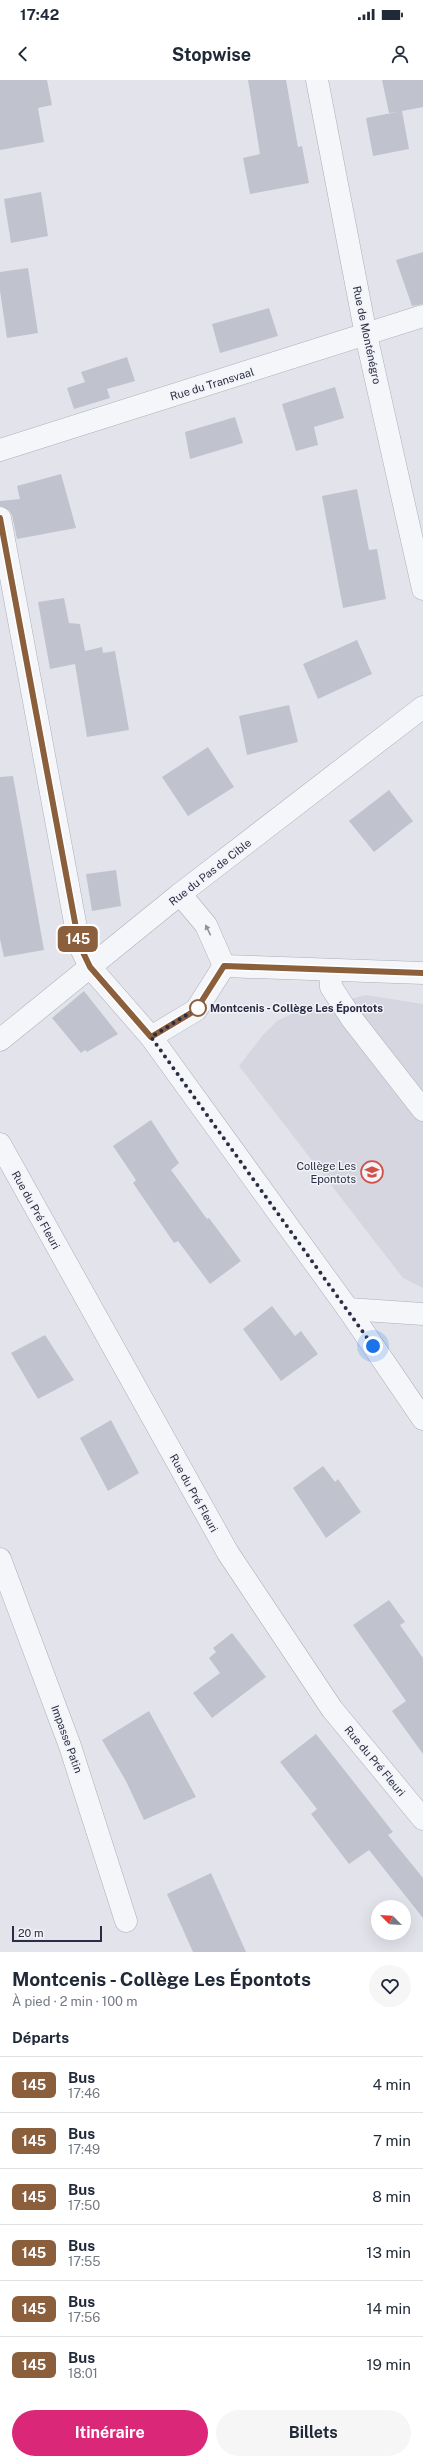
<!DOCTYPE html>
<html lang="fr">
<head>
<meta charset="utf-8">
<style>
	:root { --surface:#fff; --page:#f6f6f7; --text:#1f2937; --muted:#747a83; --line:#e0e1e3; --accent:#db2777 }
	body { margin:0; font-family:"Public Sans",sans-serif; background:var(--page); color:var(--text); height:100vh; display:flex; flex-direction:column; font-size:15px; white-space:nowrap }
	* { box-sizing:border-box; margin:0 }
	p { font-size:13px; color:var(--muted) }
	.icon { flex:none; width:22px; height:22px; fill:none; stroke:currentColor; stroke-width:2; stroke-linecap:round; stroke-linejoin:round }
	.map { position:relative; height:1872px; overflow:hidden }
	.panel { display:flex; flex-direction:column; background:var(--surface); flex:1 }
	.panel>* { flex:none }
	.badge { padding:0 8px; border-radius:6px; font-size:14px; line-height:26px }
	.needle { width:26px; rotate:294deg }
	.tools { position:absolute; left:371px; top:1820px; display:grid; gap:8px }
	.tools a { display:grid; place-items:center; width:40px; height:40px; border-radius:50%; background:var(--surface); box-shadow:0 4px 16px #0002; font-size:20px }
	.scale { position:absolute; left:12px; bottom:10px; width:90px; box-sizing:border-box; padding-left:4px; border:2px solid #2a2d43; border-top:0; font-size:11px; line-height:14px; white-space:nowrap; color:#2a2d43; -webkit-text-stroke:3px #f2f3f8; paint-order:stroke }
	.you { position:absolute; width:20px; height:20px; margin:-10px; border:3px solid #fff; border-radius:50%; background:#1a73e8; box-shadow:0 0 0 6px #1a73e833 }
	.map>.badge { position:absolute; translate:-50% -50%; box-shadow:0 0 0 2px #fff }
	h2 { padding:0 12px; font-size:15px; line-height:36px }
	.round { display:grid; place-items:center; flex:none; width:42px; height:42px; border-radius:21px; background:var(--page) }
	.summary { display:flex; align-items:center; justify-content:space-between; height:68px; padding:0 12px }
	h1 { font-size:19px; font-weight:700; line-height:30px }
	.action { display:flex; gap:8px; margin-top:auto; padding:8px 12px }
	.action a { flex:1; height:46px; border-radius:24px; background:var(--accent); color:#fff; font-size:16px; font-weight:700; line-height:46px; text-align:center }
	.action a+a { background:var(--page); color:var(--text) }
	ul { padding:0; list-style:none }
	li { display:flex; align-items:center; gap:12px; height:56px; padding:0 12px; border-top:1px solid var(--line) }
	li div { flex:1 }
	li b { display:block; font-size:15px }
	li em { font-style:normal }
	li .badge { min-width:44px; font-weight:700; text-align:center }
	.status { display:flex; justify-content:space-between; align-items:center; height:28px; padding:0 20px; background:var(--surface); direction:ltr }
	.status svg { height:11px; fill:currentColor }
	header { display:flex; justify-content:space-between; align-items:center; height:52px; padding:0 12px; background:var(--surface); font-size:18px; font-weight:700 }
	.map>svg:first-child { display:block }
</style>
</head>
<body>
<div class="status"><b>17:42</b><svg viewBox="0 0 49 12"><path d="M0 12V9h3v3zM5 12V6h3v6zM10 12V3h3v9zM15 12V0h3v12zM26 1h20v11H26zM47 4h2v5h-2z"/></svg></div>
<header><svg class="icon" aria-label="back" viewBox="0 0 24 24"><path d="M15 5l-7 7 7 7"/></svg>Stopwise<svg class="icon" aria-label="person" viewBox="0 0 24 24"><circle cx="12" cy="8" r="4"/><path d="M4 21q1-7 8-7t8 7"/></svg></header>
<div class="map">
<svg width="423" height="1872" viewBox="0 0 423 1872">
	<rect width="100%" height="100%" fill="#e3e4eb"/>
	<polygon fill="#d5d6e0" points="366,915 423,924 423,1208 403,1198 239,986 262,956 277,941 294,933"/>
	<g fill="#c0c2ce">
		<polygon points="0,0 47,0 52,25 38,28 44,62 0,70"/>
		<polygon points="248,0 286,0 298,67 302,66 309,103 250,114 243,78 260,74"/>
		<polygon points="382,0 423,0 423,27 402,31 409,69 373,76 366,38 397,32 389,33"/>
		<polygon points="41,112 48,156 11,163 4,119"/>
		<polygon points="423,172 423,224 412,226 396,180"/>
		<polygon points="28,188 38,253 7,258 0,211 0,192"/>
		<polygon points="269,228 278,256 220,273 212,244"/>
		<polygon points="127,277 135,301 107,309 110,318 74,329 67,308 85,302 81,292"/>
		<polygon points="335,307 344,338 314,347 318,365 296,371 282,324"/>
		<polygon points="235,337 243,363 190,379 185,352"/>
		<polygon points="61,394 76,448 17,459 12,435 9,430 0,426 0,421 20,419 17,406"/>
		<polygon points="357,409 369,470 377,469 386,519 343,528 322,416"/>
		<polygon points="64,518 69,543 80,544 85,571 102,567 103,573 115,571 129,650 87,657 75,584 50,589 38,522"/>
		<polygon points="357,560 372,594 318,619 303,584"/>
		<polygon points="289,625 298,662 247,675 239,636"/>
		<polygon points="208,667 234,707 188,736 162,697"/>
		<polygon points="13,696 44,870 4,877 0,859 0,697"/>
		<polygon points="389,710 413,741 374,772 349,741"/>
		<polygon points="116,790 121,826 92,831 86,794"/>
		<polygon points="84,911 118,954 87,972 85,970 81,973 52,938"/>
		<polygon points="151,1040 179,1083 171,1090 207,1139 209,1138 241,1181 210,1204 178,1161 174,1163 133,1103 136,1100 113,1066"/>
		<polygon points="272,1226 295,1256 301,1251 318,1274 281,1301 243,1249"/>
		<polygon points="45,1255 74,1300 38,1319 11,1273"/>
		<polygon points="111,1340 139,1393 108,1411 80,1358"/>
		<polygon points="323,1386 335,1402 338,1399 361,1432 326,1458 293,1408"/>
		<polygon points="389,1520 405,1542 400,1545 423,1578 423,1674 392,1631 406,1621 353,1545"/>
		<polygon points="232,1553 266,1597 212,1638 193,1613 220,1593 209,1578 216,1572 213,1568"/>
		<polygon points="149,1631 196,1717 144,1740 126,1701 102,1660"/>
		<polygon points="316,1654 393,1752 388,1755 423,1798 423,1838 369,1770 349,1784 311,1734 317,1729 280,1682"/>
		<polygon points="211,1793 246,1872 193,1872 167,1814"/>
	</g>
	<g fill="none" stroke-linecap="round" stroke-linejoin="round">
		<g stroke="#acadb9" stroke-width="23">
			<g id="minor">
				<polyline points="317,0 366,255 423,509"/>
				<polyline points="0,370 423,236"/>
				<polyline points="0,438 79,864 90,887 151,957 348,1229 423,1339"/>
				<polyline points="180,814 206,845 224,886"/>
				<polyline points="224,886 423,893"/>
				<polyline points="330,890 331,907 352,939 423,1030"/>
				<polyline points="151,957 196,930 224,886"/>
				<polyline points="0,960 180,814 423,627"/>
				<polyline points="0,1064 228,1473 332,1629 423,1739"/>
				<polyline points="348,1229 423,1234"/>
				<polyline points="0,1479 70,1666 126,1841"/>
			</g>
		</g>
		<use href="#minor" stroke="#f5f6f9" stroke-width="22"/>
	</g>
	<defs><path id="oneway-solid" d="M-6-.8H1V-3.2L6.5 0L1 3.2V.8H-6Z"/></defs>
	<use fill="#90929e" href="#oneway-solid" transform="translate(208 850) rotate(-116)"/>
	<g fill="none" stroke-linecap="round" stroke-linejoin="round">
		<g stroke="#fff" stroke-width="9">
			<polyline id="line" points="0,438 79,864 90,887 151,957 196,930 224,886 423,893"/>
		</g>
		<use href="#line" stroke="#8b5e3c" stroke-width="6"/>
		<polyline stroke="#2a2d43" stroke-width="4" stroke-dasharray="0 7.2" points="198,928 151,957 373,1266"/>
	</g>
	<defs>
		<g id="school-ring" transform="scale(1.15)"><circle r="9.5" fill="#f2f3f8" stroke="#d05247" stroke-width="1.5"/><path d="M0-5L7-2L0 1L-7-2ZM-4 1L0 2.5L4 1V4Q0 6-4 4Z" fill="#d05247"/></g>
	</defs>
	<g fill-rule="evenodd">
		<use href="#school-ring" x="372" y="1092"/>
	</g>
	<circle fill="#fff" stroke="#8b5e3c" stroke-width="2" cx="198" cy="928" r="8"/>
	<g text-anchor="middle" stroke-width="3" stroke-linejoin="round" paint-order="stroke">
		<g font-size="11" fill="#2a2d43" stroke="#f2f3f8">
			<text transform="translate(367 255) rotate(78)" y="4">Rue de Monténégro</text>
			<text transform="translate(212 304) rotate(-17)" y="4">Rue du Transvaal</text>
			<text transform="translate(210 792) rotate(-38)" y="4">Rue du Pas de Cible</text>
			<text transform="translate(36 1130) rotate(61)" y="4">Rue du Pré Fleuri</text>
			<text transform="translate(194 1413) rotate(61)" y="4">Rue du Pré Fleuri</text>
			<text transform="translate(67 1659) rotate(70)" y="4">Impasse Patin</text>
			<text transform="translate(375 1681) rotate(50)" y="4">Rue du Pré Fleuri</text>
		</g>
		<g font-size="11" font-weight="bold" fill="#2a2d43" stroke="#f2f3f8" text-anchor="start">
			<text x="210" y="932">Montcenis - Collège Les Épontots</text>
		</g>
		<g font-size="11" fill="#2a2d43" stroke="#f2f3f8" text-anchor="end">
			<text x="356" y="1090">Collège Les<tspan x="356" dy="13">Epontots</tspan></text>
		</g>
	</g>
</svg>
<div class="tools">
<a><svg class="needle" viewBox="-14 -14 28 28"><path d="M0-13l5 13h-10z" fill="#e53935"/><path d="M0 13l5-13h-10z" fill="#747a83"/></svg></a>
</div>
<div class="scale">20 m</div>
<div class="you" style="left:373px;top:1266px"></div>
<b class="badge" style="left:78px;top:859px;background:#8b5e3c;color:#fff">145</b>
</div>
<section class="panel">
<div class="summary"><div><h1>Montcenis - Collège Les Épontots</h1><p>À pied · 2 min · 100 m</p></div><a class="round"><svg class="icon" aria-label="heart" viewBox="0 0 24 24"><path d="M12 20l-8-8c-3-5 5-10 8-4 3-6 11-1 8 4z"/></svg></a></div>
<h2>Départs</h2>
<ul>
<li><span class="badge" style="background:#8b5e3c;color:#fff">145</span><div><b>Bus</b><p>17:46</p></div><em>4 min</em></li>
<li><span class="badge" style="background:#8b5e3c;color:#fff">145</span><div><b>Bus</b><p>17:49</p></div><em>7 min</em></li>
<li><span class="badge" style="background:#8b5e3c;color:#fff">145</span><div><b>Bus</b><p>17:50</p></div><em>8 min</em></li>
<li><span class="badge" style="background:#8b5e3c;color:#fff">145</span><div><b>Bus</b><p>17:55</p></div><em>13 min</em></li>
<li><span class="badge" style="background:#8b5e3c;color:#fff">145</span><div><b>Bus</b><p>17:56</p></div><em>14 min</em></li>
<li><span class="badge" style="background:#8b5e3c;color:#fff">145</span><div><b>Bus</b><p>18:01</p></div><em>19 min</em></li>
</ul>
<div class="action"><a>Itinéraire</a><a>Billets</a></div>
</section>
</body>
</html>
